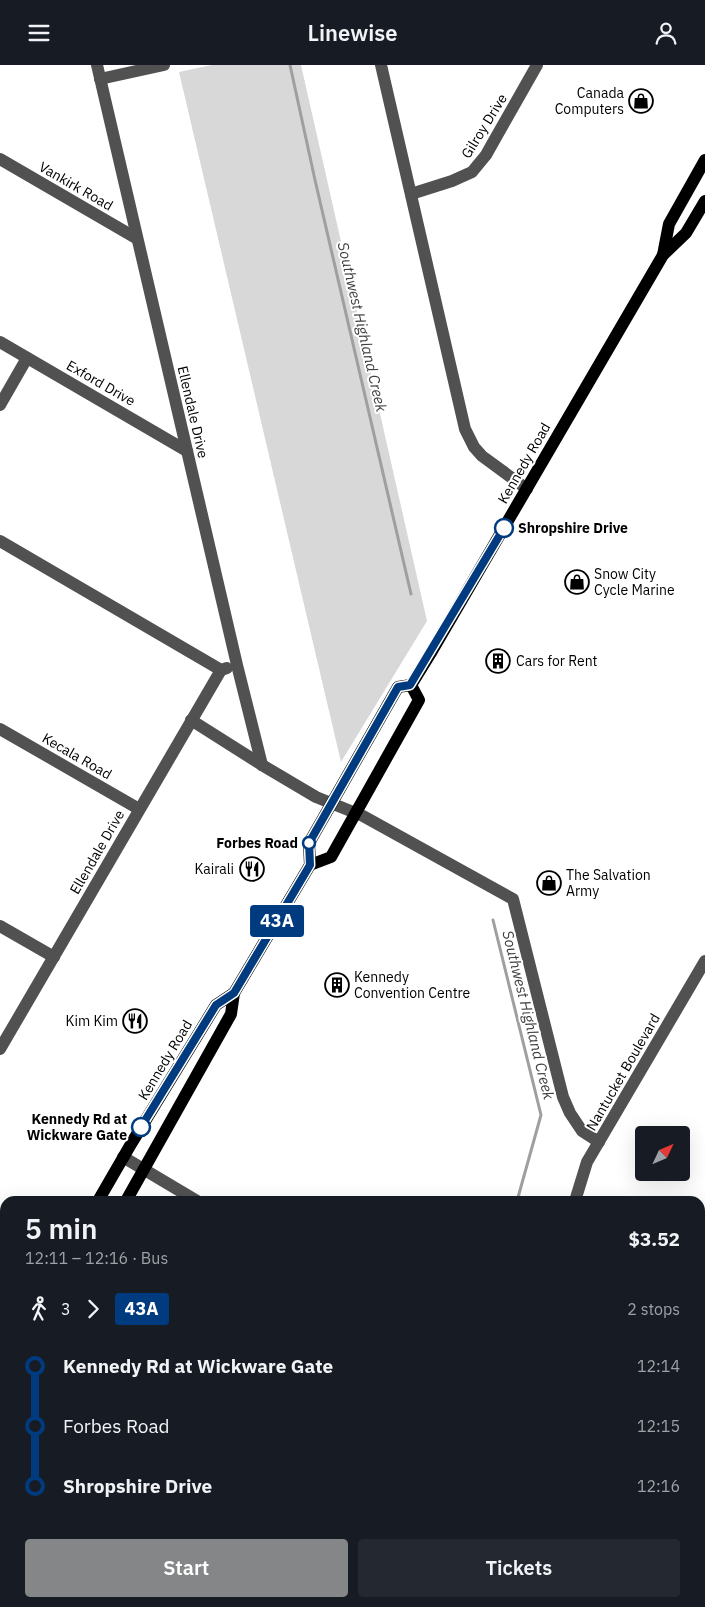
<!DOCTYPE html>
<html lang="en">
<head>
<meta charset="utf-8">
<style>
	:root { --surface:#171b24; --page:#242831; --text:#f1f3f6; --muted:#9ea1a6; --accent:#858687 }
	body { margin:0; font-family:"IBM Plex Sans",sans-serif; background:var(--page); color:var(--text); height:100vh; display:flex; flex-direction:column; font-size:19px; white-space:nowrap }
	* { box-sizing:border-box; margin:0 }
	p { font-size:16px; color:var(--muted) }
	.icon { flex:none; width:28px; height:28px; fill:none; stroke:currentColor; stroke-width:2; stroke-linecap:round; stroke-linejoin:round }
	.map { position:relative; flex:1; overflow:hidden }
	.panel { position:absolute; left:0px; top:1131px; width:705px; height:411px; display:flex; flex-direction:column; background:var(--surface); border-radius:15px 15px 0 0; box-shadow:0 5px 20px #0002 }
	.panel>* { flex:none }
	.badge { padding:0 10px; border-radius:4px; font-size:18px; line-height:32px }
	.needle { width:32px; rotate:46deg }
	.fabs { position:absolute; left:635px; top:1061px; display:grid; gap:10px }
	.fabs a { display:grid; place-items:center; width:55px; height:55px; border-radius:5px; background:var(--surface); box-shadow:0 5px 20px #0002; font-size:25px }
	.map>.badge { position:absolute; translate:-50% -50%; box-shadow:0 0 0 2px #fff }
	.legs { display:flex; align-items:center; gap:8px; height:55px; padding:0 25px; font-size:16px }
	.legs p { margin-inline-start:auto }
	.head { display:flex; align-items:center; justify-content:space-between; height:85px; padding:0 25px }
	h1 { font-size:28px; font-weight:600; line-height:38px }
	.button { display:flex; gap:10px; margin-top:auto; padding:10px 25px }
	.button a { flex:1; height:58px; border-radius:5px; background:var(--accent); color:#fff; font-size:20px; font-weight:600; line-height:58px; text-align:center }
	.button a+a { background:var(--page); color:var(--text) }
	ul { padding:0 25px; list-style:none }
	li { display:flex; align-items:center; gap:18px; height:60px; font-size:19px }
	li i { display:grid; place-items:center; width:8px; height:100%; margin:0 6px; background:currentColor }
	li i::after { content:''; width:12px; height:12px; margin:-6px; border:4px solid; border-radius:50%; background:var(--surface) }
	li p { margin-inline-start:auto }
	li:first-child i { background:linear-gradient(#0000 50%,currentColor 0) }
	li:last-child i { background:linear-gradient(currentColor 50%,#0000 0) }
	header { display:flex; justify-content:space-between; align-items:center; height:65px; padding:0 25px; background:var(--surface); font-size:22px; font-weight:600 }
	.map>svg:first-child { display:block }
</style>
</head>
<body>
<header><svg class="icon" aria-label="menu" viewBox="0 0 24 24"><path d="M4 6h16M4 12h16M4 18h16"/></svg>Linewise<svg class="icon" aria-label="person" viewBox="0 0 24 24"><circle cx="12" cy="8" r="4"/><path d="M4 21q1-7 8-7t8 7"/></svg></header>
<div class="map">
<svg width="705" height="1542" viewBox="0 0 705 1542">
	<rect width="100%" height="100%" fill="#fff"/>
	<polygon fill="#d8d8d8" points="212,0 301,0 427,556 341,697 179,7"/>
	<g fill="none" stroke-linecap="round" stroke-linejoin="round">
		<g stroke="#9f9f9f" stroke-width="3">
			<polyline points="290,0 315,115 411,529"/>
			<polyline points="493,855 541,1050 517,1136"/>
			<polyline points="556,1538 557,1542"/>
		</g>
		<g stroke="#515151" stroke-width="12">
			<polyline points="97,0 237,600 262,700"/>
			<polyline points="381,0 465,364 474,382 482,391 527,424"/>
			<polyline points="100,14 164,0"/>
			<polyline points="0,94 136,173"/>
			<polyline points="411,129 452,116 472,107 486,90 495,74 537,0"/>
			<polyline points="0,277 187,386"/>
			<polyline points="0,340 27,293"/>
			<polyline points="0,476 221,605 227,603"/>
			<polyline points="191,655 262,700 316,732 363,751 513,834 563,1032 570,1048 582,1066 599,1077"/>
			<polyline points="0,664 139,744"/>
			<polyline points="0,861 54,892"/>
			<polyline points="0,984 221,605"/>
			<polyline points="123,1092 197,1136"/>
			<polyline points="575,1136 587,1097 705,896"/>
			<polyline points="0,1311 5,1315"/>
			<polyline points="422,1542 425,1538"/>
		</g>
		<g stroke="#000" stroke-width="12">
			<polyline points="663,190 669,159 705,95"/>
			<polyline points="310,800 331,792 419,635 411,620"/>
			<polyline points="98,1136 131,1079 216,940 234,928"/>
			<polyline points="126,1136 231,949 234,928 310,800 309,778 398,622 411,620 432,586 663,190 686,168 705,136"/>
			<polyline points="0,1333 5,1324"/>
		</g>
		<g stroke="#000" stroke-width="3" stroke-dasharray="8 2.5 1 2.5" stroke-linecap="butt">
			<polyline points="700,1471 705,1462"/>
			<polyline points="700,1484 705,1475"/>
			<polyline points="700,1499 705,1491"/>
			<polyline points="666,1542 669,1538"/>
			<polyline points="675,1542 677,1538"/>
		</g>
	</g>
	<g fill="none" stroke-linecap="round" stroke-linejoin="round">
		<g stroke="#fff" stroke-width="11">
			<polyline id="line-1" points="141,1062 216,940 234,928 310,800 309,778 398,622 410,620 504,463"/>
		</g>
		<use href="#line-1" stroke="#003b80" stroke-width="8"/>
	</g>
	<defs>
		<g id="shop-ring" transform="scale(1.25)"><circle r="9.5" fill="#fff" stroke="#000" stroke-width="1.5"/><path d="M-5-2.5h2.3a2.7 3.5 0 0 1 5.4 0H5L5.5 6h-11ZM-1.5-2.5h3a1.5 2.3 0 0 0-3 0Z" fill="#000"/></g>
		<g id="building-ring" transform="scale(1.25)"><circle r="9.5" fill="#fff" stroke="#000" stroke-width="1.5"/><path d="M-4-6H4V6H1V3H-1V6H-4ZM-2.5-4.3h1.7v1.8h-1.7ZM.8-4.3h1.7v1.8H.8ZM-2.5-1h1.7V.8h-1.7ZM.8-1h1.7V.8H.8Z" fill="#000"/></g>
		<g id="restaurant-ring" transform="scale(1.25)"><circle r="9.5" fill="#fff" stroke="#000" stroke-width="1.5"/><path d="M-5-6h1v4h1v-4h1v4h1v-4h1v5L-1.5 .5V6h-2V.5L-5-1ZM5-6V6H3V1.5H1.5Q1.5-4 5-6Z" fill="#000"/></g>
	</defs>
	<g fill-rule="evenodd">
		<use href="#shop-ring" x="641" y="36"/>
		<use href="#shop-ring" x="577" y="517"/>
		<use href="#building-ring" x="498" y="596"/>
		<use href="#restaurant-ring" x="252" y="804"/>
		<use href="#shop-ring" x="549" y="818"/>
		<use href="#building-ring" x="337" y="920"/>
		<use href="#restaurant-ring" x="135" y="956"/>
	</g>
	<g fill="#fff" stroke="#003b80" stroke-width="2.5">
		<circle cx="504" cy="463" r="9"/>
		<circle cx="309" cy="778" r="6"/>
		<circle cx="141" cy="1062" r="9"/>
	</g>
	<g text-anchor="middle" stroke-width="4" stroke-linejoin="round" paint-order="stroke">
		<g font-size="14" fill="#000" stroke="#fff" text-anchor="start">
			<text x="624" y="33" text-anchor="end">Canada<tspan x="624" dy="16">Computers</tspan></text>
			<text x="594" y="514">Snow City<tspan x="594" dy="16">Cycle Marine</tspan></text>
			<text x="516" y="601">Cars for Rent</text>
			<text x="234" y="809" text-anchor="end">Kairali</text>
			<text x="566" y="815">The Salvation<tspan x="566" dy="16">Army</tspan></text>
			<text x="354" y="917">Kennedy<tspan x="354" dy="16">Convention Centre</tspan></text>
			<text x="118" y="961" text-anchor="end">Kim Kim</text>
		</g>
		<g font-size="14" fill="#000" stroke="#fff">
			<text transform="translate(484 61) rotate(-58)" y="5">Gilroy Drive</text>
			<text transform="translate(76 121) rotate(30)" y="5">Vankirk Road</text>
			<text transform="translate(101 318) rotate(30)" y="5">Exford Drive</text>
			<text transform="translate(193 347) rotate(77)" y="5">Ellendale Drive</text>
			<text transform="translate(524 398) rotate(-60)" y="5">Kennedy Road</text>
			<text transform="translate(77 691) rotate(30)" y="5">Kecala Road</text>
			<text transform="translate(97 787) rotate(-60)" y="5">Ellendale Drive</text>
			<text transform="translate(165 995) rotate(-59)" y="5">Kennedy Road</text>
			<text transform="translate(623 1007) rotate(-60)" y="5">Nantucket Boulevard</text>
		</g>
		<g font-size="14" font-weight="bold" fill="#000" stroke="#fff" text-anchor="end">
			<text x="518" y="468" text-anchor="start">Shropshire Drive</text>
			<text x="298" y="783">Forbes Road</text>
			<text x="127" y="1059">Kennedy Rd at<tspan x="127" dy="16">Wickware Gate</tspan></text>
		</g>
		<g font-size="15" font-style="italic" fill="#404040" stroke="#fff">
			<text transform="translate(362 262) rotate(77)" y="5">Southwest Highland Creek</text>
			<text transform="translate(528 950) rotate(76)" y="5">Southwest Highland Creek</text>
		</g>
	</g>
</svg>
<div class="fabs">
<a><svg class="needle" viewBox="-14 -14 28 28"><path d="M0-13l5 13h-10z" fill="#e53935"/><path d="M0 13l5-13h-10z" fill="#9ea1a6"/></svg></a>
</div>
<b class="badge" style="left:277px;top:856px;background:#003b80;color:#fff">43A</b>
<section class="panel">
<div class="head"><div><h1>5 min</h1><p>12:11 – 12:16 · Bus</p></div><b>$3.52</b></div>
<div class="legs"><svg class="icon" aria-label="walk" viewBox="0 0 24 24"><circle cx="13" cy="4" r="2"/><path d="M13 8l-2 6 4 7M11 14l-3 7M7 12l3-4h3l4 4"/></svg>3<svg class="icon" aria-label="forward" viewBox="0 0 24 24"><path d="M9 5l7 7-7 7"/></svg><b class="badge" style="background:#003b80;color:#fff">43A</b><p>2 stops</p></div>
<ul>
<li><i style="color:#003b80"></i><b>Kennedy Rd at Wickware Gate</b><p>12:14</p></li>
<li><i style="color:#003b80"></i><span>Forbes Road</span><p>12:15</p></li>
<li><i style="color:#003b80"></i><b>Shropshire Drive</b><p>12:16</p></li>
</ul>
<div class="button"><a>Start</a><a>Tickets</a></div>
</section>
</div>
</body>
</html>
